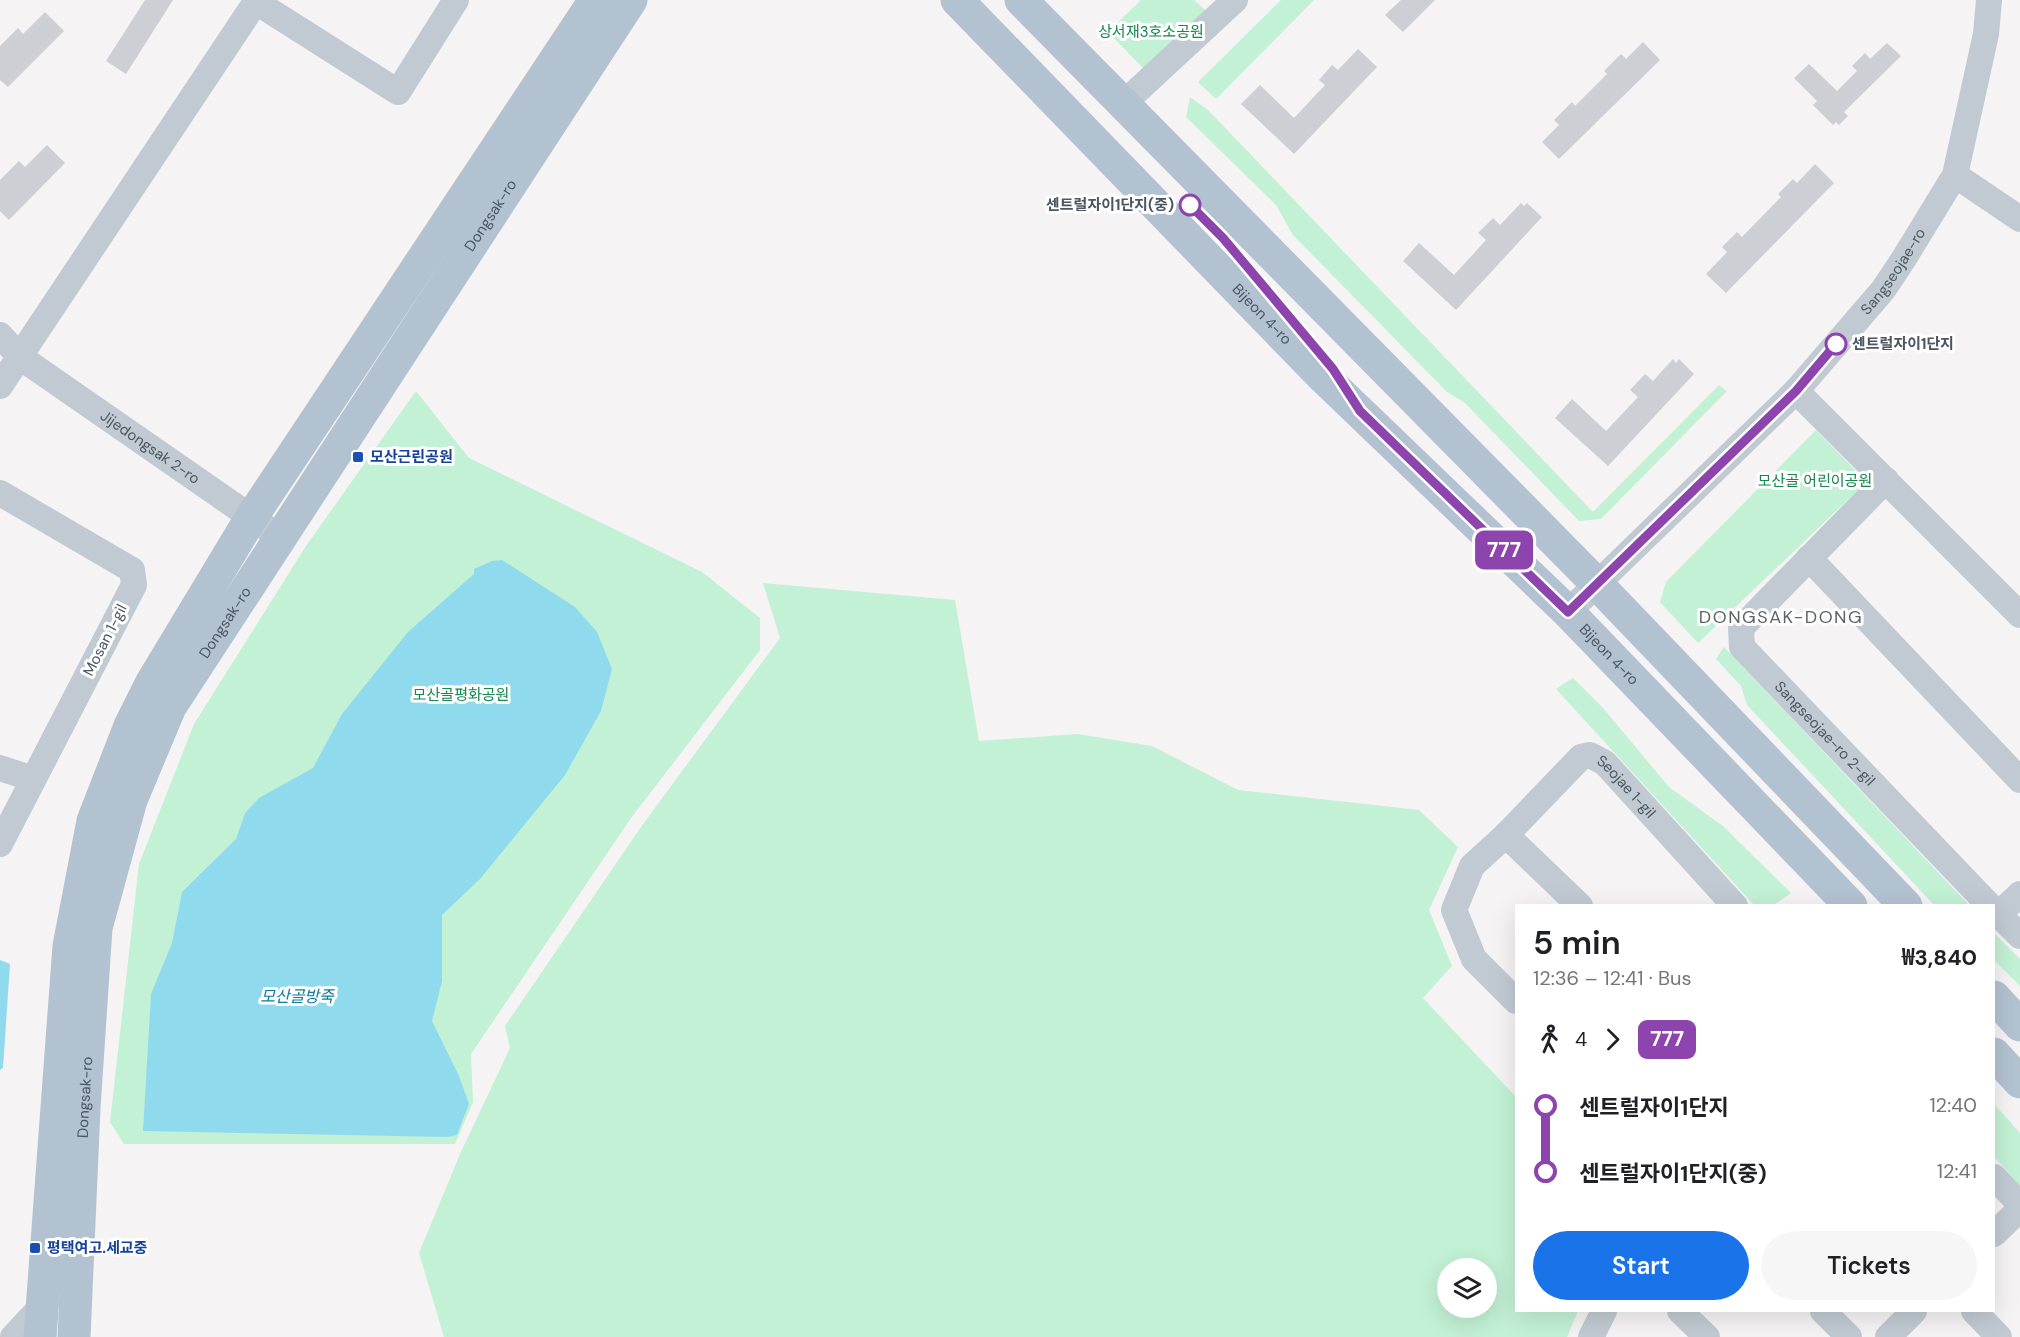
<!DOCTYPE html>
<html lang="en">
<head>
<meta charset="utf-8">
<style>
	:root { --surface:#fff; --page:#f6f6f6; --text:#202124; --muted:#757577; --accent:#1a73e8 }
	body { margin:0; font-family:"DM Sans","Noto Sans KR",sans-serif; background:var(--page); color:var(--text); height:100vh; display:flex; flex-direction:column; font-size:22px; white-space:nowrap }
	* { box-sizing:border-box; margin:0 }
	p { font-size:20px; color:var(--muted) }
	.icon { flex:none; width:33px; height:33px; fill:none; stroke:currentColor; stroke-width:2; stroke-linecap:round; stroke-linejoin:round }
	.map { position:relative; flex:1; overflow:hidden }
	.panel { position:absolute; left:1515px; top:904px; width:480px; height:408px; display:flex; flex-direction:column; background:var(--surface); border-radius:0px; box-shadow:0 6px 24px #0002 }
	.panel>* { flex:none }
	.badge { padding:0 12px; border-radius:9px; font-size:21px; line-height:39px }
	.tools { position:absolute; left:1437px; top:1258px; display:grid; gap:12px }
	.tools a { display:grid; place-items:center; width:60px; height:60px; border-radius:50%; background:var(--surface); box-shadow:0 6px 24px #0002; font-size:30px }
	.map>.badge { position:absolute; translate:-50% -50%; box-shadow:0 0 0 3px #fff }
	.legs { display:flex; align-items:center; gap:9px; height:66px; padding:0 18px; font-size:20px }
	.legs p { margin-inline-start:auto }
	.headline { display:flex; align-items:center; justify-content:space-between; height:102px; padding:0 18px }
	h1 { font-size:33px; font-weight:600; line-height:45px }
	.button { display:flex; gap:12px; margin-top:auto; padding:12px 18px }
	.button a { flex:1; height:69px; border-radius:36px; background:var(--accent); color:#fff; font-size:24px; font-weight:600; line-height:69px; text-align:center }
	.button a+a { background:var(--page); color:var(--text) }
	ul { padding:0 18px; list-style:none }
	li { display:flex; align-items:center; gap:21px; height:66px; font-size:22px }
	li i { display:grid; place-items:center; width:9px; height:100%; margin:0 8px; background:currentColor }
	li i::after { content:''; width:15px; height:15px; margin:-8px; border:4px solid; border-radius:50%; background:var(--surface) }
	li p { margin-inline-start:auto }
	li:first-child i { background:linear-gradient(#0000 50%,currentColor 0) }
	li:last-child i { background:linear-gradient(currentColor 50%,#0000 0) }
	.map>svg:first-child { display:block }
</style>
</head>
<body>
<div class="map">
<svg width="2020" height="1337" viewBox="0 0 2020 1337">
	<rect width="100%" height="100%" fill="#f5f3f3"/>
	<g fill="#c3f1d5" fill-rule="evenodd">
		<polygon points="1141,0 1194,0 1211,15 1150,75 1108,32"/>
		<polygon points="1281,0 1314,0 1216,99 1198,82"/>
		<polygon points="1190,97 1208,110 1593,512 1719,385 1727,391 1601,519 1579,521 1465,403 1447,392 1293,235 1276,205 1186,117"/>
		<polygon points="416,391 469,458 702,572 760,618 760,650 631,818 471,1054 473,1102 455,1144 124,1144 110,1122 139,864 194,724 306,546"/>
		<polygon points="1816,430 1862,477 1858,490 1698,643 1660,602 1666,582"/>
		<path d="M763,583l192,17 24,141 99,-7 74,12 86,44 181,20 39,37 -29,63 23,56 -29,32 93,99v214h62l-11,26h-1123l-25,-84 41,-99 50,-106 -5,-22 136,-199 139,-189zM1448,1269h38v39h-38z"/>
		<polygon points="1724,647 1970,906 1935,906 1747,705 1741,686 1716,659"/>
		<polygon points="1573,678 1603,708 1669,787 1724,827 1791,893 1772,906 1755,906 1556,689"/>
		<polygon points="1994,933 2020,959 2020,986 1994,960"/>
		<polygon points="1994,1104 2020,1133 2020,1185 1994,1157"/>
	</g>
	<g fill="#90daee">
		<polygon points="502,560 575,607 597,632 612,669 601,711 565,775 480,879 442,915 442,981 432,1021 459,1076 469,1104 457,1135 447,1137 143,1131 151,994 172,943 182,892 236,839 245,813 259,798 313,768 342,714 408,632 474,574 474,569 492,561"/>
		<polygon points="0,960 10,964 3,1068 0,1070"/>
	</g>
	<g fill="#cdcfd5">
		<polygon points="145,0 173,0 126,74 106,61"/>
		<polygon points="1401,0 1435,0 1403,32 1385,15"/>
		<polygon points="45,12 64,31 8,87 0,80 0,46 18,28 23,34"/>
		<polygon points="1643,42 1660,60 1559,159 1542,142 1559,125 1554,120 1572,102 1575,106 1607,74 1604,71 1621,54 1626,59"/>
		<polygon points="1887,43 1901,56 1844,112 1848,116 1839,125 1836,122 1833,125 1813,105 1817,101 1794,78 1809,64 1837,91 1857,71 1852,66 1865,53 1870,59"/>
		<polygon points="1358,49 1377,67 1294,154 1241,104 1260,85 1294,118 1325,85 1319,80 1332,65 1338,70"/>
		<polygon points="47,145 65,163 9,220 0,211 0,180 19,161 25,167"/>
		<polygon points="1815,164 1834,183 1726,293 1706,274 1727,252 1722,247 1737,232 1742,237 1781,197 1778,194 1793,179 1797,183"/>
		<polygon points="1521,203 1524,206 1527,203 1542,217 1456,310 1403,261 1419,243 1454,275 1486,240 1478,233 1493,218 1500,225"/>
		<polygon points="1673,359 1676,363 1679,359 1694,374 1608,466 1555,418 1572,399 1606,431 1638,397 1630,390 1645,374 1653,381"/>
	</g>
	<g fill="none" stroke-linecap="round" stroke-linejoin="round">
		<g stroke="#c1cad2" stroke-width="26">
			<polyline points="256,2 398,92 456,0"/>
			<polyline points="1125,102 1235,0"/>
			<polyline points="1955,175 2020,219"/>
			<path id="s1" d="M0,335l20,22 261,181"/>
			<polyline points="0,386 257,0"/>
			<polyline points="1796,391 2020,615"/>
			<path id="s2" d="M1886,480l-145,148 1,19 248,259"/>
			<polyline points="0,493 132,570 134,585 0,844"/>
			<polyline points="1809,558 2020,780"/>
			<path id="s3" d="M1568,612l228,-221 87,-101 20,-30 52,-85 31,-141 3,-34"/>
			<polyline points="0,768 33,779"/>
			<polyline points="1506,835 1580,906"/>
			<polyline points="1994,910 2020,936"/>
			<polyline points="1998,915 2020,894"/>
			<path id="s4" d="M1516,1001l-42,-42 -20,-49 18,-44 34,-31 75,-78 9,-2 15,8 130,143"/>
			<polyline points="1994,1177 2020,1204"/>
			<polyline points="1994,1234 2020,1209"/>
			<polyline points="1680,1311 1707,1337"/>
			<polyline points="1823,1311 1849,1337"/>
			<polyline points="1974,1311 1999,1337"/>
			<polyline points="13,1337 44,1304"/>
			<polyline points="1591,1337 1604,1311"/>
			<polyline points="1888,1337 1914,1311"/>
		</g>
		<g stroke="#b3c2d1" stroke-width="33">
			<path id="s5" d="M957,0l363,374 248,238 283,294"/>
			<polyline points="1021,0 1597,584 1906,906"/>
			<polyline points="1994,997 2020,1025"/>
			<polyline points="1994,1054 2020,1082"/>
			<polyline points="40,1337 69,946 93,821 130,726 152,682 251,518 595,0"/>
			<path id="s6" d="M74,1337l10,-229 12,-180 35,-128 39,-93 461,-707"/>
		</g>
	</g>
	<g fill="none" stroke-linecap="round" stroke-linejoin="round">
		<g stroke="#fff" stroke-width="14">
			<polyline id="line-1" points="1190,205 1223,238 1333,369 1360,411 1568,612 1796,391 1836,344"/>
		</g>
		<use href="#line-1" stroke="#8e44ad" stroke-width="9"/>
	</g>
	<g fill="#fff" stroke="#8e44ad" stroke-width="3">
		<circle cx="1190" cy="205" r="10"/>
		<circle cx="1836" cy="344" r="10"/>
	</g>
	<g fill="#1a4fb4" stroke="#fff" stroke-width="2">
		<rect x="352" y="451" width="12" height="12" rx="3"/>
		<rect x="29" y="1242" width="12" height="12" rx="3"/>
	</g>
	<g text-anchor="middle" stroke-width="6" stroke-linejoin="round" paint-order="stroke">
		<g font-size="15" fill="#17864f" stroke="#fff">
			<text x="1151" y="37">상서재3호소공원</text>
			<text x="1815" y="486">모산골 어린이공원</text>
			<text x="461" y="700">모산골평화공원</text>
		</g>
		<g font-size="15" font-weight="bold" fill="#4a5661" stroke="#fff" text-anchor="end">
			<text x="1174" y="210">센트럴자이1단지(중)</text>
			<text x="1852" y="349" text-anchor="start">센트럴자이1단지</text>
		</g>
		<g font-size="15" fill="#4a5661" stroke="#fff">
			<text dy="5" stroke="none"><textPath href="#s6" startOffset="1230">Dongsak-ro</textPath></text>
			<text dy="5" stroke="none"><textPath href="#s3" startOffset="472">Sangseojae-ro</textPath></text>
			<text dy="5" stroke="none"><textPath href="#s5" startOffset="438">Bijeon 4-ro</textPath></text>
			<text dy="5" stroke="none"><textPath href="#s1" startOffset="188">Jijedongsak 2-ro</textPath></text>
			<text dy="5" stroke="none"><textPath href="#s6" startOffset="744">Dongsak-ro</textPath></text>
			<text transform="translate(105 640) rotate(-63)" y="5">Mosan 1-gil</text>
			<text dy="5" stroke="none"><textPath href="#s5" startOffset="924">Bijeon 4-ro</textPath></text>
			<text dy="5" stroke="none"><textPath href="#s2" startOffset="346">Sangseojae-ro 2-gil</textPath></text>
			<text dy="5" stroke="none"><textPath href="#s4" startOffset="372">Seojae 1-gil</textPath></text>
			<text dy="5" stroke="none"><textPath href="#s6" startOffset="240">Dongsak-ro</textPath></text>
		</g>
		<g font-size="15" font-weight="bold" fill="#164399" stroke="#fff" text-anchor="start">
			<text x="370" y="462">모산근린공원</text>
			<text x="47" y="1253">평택여고.세교중</text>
		</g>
		<g font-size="16" font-style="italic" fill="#0c7c9b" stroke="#fff">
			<text x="297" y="1002">모산골방죽</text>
		</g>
		<g font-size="18" letter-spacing="1.5" fill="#5f6368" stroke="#fff">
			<text x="1781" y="623">DONGSAK-DONG</text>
		</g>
	</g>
</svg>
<div class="tools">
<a><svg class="icon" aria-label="layers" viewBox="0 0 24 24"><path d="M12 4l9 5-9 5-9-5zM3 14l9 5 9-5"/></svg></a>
</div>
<b class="badge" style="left:1504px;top:550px;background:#8e44ad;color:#fff">777</b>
<section class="panel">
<div class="headline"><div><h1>5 min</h1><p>12:36 – 12:41 · Bus</p></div><b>₩3,840</b></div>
<div class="legs"><svg class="icon" aria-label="walk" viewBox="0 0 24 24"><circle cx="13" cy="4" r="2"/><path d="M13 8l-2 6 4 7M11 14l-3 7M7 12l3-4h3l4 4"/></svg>4<svg class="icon" aria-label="forward" viewBox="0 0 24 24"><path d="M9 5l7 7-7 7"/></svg><b class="badge" style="background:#8e44ad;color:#fff">777</b></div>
<ul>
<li><i style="color:#8e44ad"></i><b>센트럴자이1단지</b><p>12:40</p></li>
<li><i style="color:#8e44ad"></i><b>센트럴자이1단지(중)</b><p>12:41</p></li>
</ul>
<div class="button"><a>Start</a><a>Tickets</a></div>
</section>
</div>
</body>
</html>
